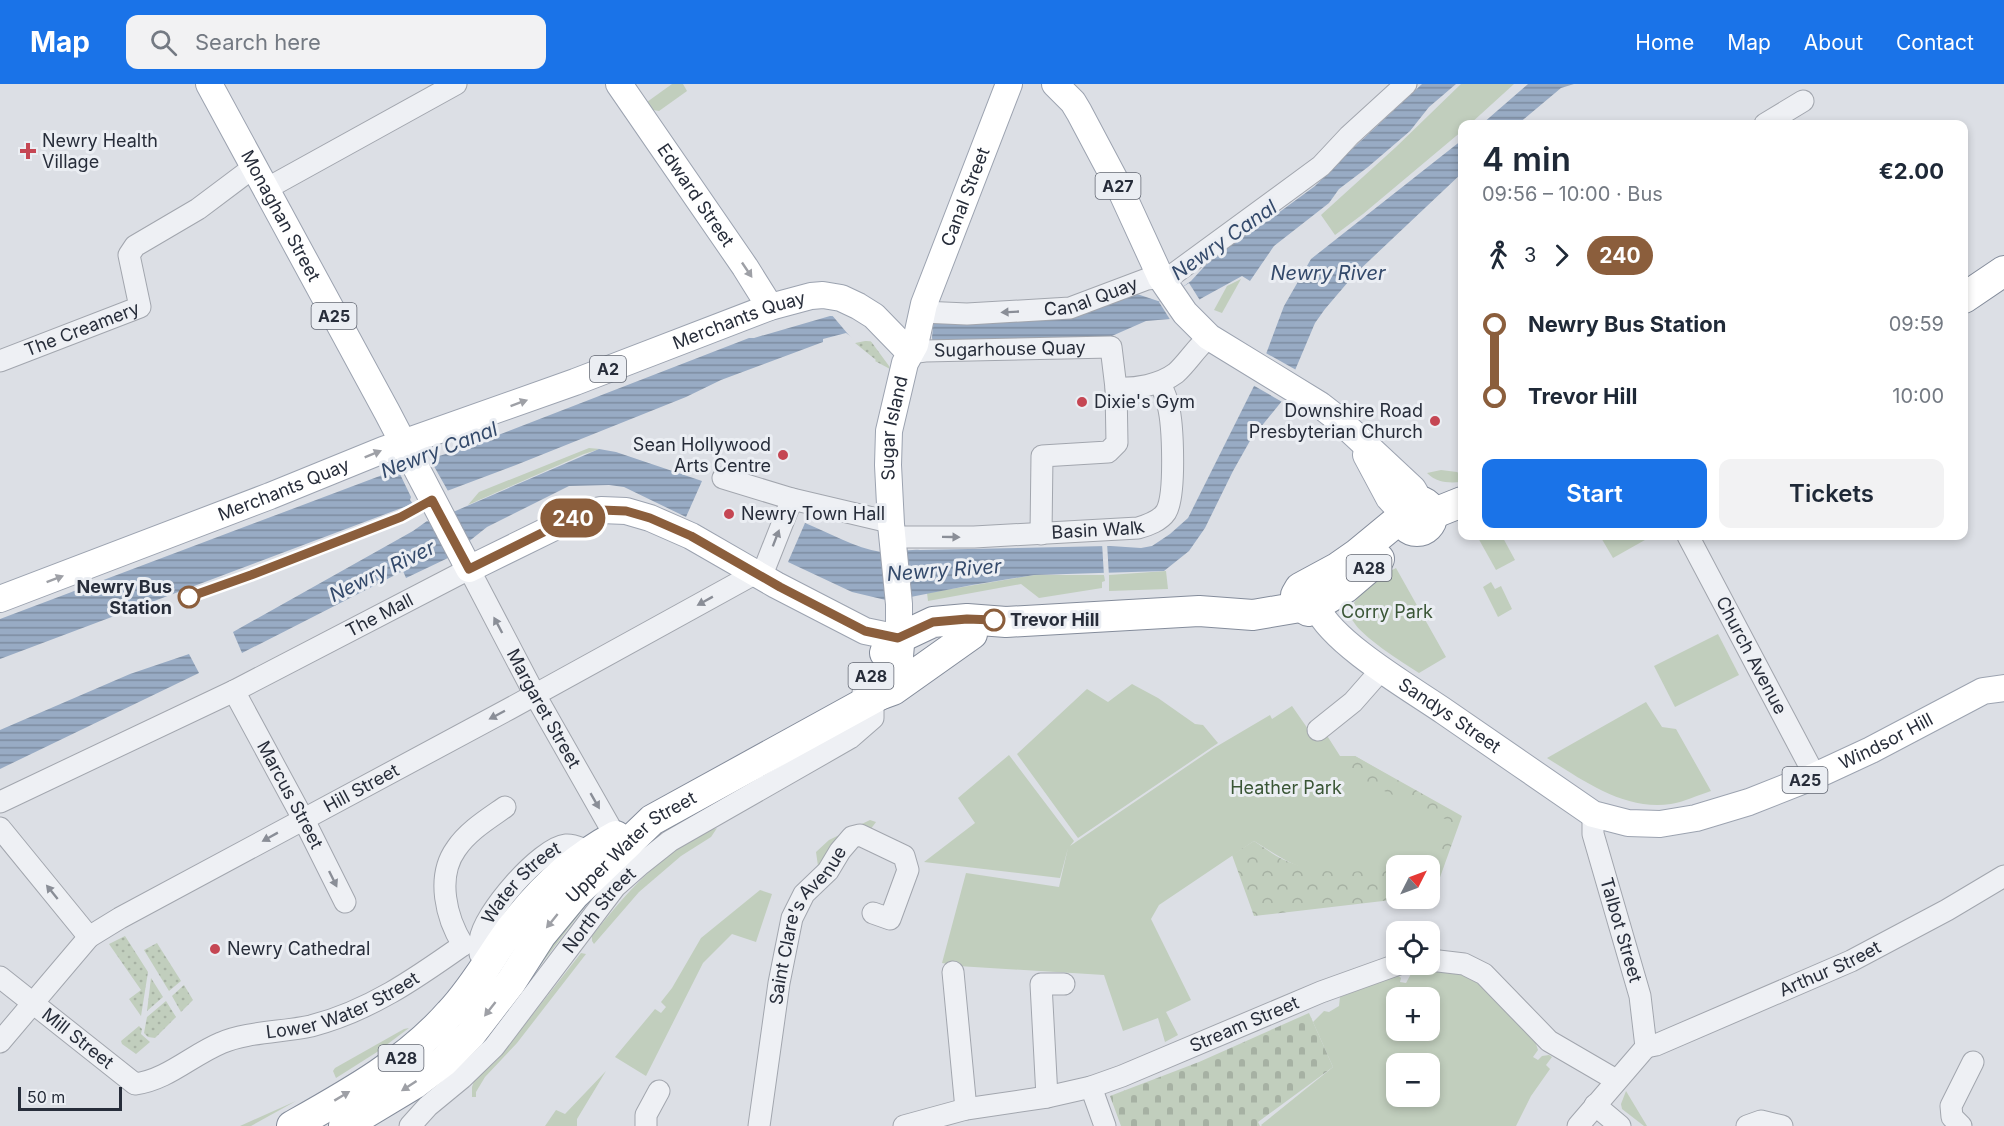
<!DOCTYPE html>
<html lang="en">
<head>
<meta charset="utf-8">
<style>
	:root { --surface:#fff; --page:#f2f2f3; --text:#1f2937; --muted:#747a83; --accent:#1a73e8 }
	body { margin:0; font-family:Inter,sans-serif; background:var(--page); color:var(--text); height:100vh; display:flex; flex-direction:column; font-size:22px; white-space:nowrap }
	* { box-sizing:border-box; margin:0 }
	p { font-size:20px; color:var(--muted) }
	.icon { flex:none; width:33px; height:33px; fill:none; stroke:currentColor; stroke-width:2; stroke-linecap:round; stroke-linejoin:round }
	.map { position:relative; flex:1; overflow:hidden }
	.sheet { position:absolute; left:1458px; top:36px; width:510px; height:420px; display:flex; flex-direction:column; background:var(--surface); border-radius:12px; box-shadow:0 3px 9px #0003 }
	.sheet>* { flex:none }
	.badge { padding:0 12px; border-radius:20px; font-size:21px; line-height:39px }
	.needle { width:39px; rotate:48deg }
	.tools { position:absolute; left:1386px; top:771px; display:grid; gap:12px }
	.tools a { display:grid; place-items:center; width:54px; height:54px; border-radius:12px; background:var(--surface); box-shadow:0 3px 9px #0003; font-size:30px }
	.scale { position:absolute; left:18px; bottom:15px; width:104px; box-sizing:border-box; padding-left:6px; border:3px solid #272d3a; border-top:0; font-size:16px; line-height:21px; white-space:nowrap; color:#272d3a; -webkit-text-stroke:4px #ebeef3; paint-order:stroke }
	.map>.badge { position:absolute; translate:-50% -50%; box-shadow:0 0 0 3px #fff }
	.legs { display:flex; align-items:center; gap:9px; height:66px; padding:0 24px; font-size:20px }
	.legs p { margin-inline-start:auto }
	.overview { display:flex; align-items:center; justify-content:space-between; height:102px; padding:0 24px }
	h1 { font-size:33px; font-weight:600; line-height:45px }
	.button { display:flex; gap:12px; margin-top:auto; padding:12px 24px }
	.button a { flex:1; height:69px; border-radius:12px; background:var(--accent); color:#fff; font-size:24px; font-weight:600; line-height:69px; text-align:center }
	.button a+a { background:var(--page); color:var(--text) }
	ul { padding:0 24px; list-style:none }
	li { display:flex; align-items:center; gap:21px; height:72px; font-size:22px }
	li i { display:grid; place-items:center; width:9px; height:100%; margin:0 8px; background:currentColor }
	li i::after { content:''; width:15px; height:15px; margin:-8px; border:4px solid; border-radius:50%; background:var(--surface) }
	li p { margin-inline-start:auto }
	li:first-child i { background:linear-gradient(#0000 50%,currentColor 0) }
	li:last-child i { background:linear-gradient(currentColor 50%,#0000 0) }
	header { display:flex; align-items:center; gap:36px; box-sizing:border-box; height:84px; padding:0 30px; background:var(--accent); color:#fff }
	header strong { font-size:28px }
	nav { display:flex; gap:33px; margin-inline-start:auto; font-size:21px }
	.search { width:420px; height:54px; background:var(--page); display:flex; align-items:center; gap:15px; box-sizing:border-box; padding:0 21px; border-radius:12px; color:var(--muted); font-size:22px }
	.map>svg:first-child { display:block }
</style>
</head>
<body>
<header>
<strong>Map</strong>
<div class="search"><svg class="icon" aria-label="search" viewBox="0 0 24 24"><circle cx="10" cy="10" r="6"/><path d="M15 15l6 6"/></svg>Search here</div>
<nav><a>Home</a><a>Map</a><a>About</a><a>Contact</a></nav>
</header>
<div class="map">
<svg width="2004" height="1042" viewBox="0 0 2004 1042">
	<defs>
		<pattern id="forest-crowns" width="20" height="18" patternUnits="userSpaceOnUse" patternTransform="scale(1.5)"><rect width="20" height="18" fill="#c1cebd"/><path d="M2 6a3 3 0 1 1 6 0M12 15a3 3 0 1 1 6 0" fill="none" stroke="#a6b1a3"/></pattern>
		<pattern id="cemetery-stones" width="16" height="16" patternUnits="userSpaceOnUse" patternTransform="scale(1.5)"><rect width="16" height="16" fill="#c1cebd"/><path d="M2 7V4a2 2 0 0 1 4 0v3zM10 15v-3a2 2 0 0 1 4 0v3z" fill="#a6b1a3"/></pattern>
		<pattern id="garden-dots" width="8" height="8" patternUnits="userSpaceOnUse" patternTransform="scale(1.5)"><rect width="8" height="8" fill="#c1cebd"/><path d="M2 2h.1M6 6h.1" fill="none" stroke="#a6b1a3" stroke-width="1.8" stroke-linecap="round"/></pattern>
		<pattern id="water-rules" width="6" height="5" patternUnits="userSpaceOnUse" patternTransform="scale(1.5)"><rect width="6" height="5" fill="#98abc4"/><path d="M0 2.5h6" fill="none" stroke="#7c8ca0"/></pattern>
	</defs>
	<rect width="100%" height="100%" fill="#dcdfe5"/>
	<g fill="#c1cebd" fill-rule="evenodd">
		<polygon points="672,0 683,0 687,7 659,27 653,26 647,18"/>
		<polygon points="1461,0 1514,0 1470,40 1462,40 1462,47 1363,130 1335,151 1321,131 1396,63"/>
		<polygon points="1241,195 1222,229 1214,226 1227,202"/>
		<polygon points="589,364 600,365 584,370 468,421 479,408"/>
		<path d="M1441,386l16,2 5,4v6c-14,1 -25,1 -35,-9z"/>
		<polygon points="1477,452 1502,452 1515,476 1496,486"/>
		<polygon points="1600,452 1652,452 1613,474"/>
		<path d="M1396,484l50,89 -27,16c-17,-11 -57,-36 -66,-52 -12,-19 29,-46 43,-53z"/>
		<polygon points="1166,487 1168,505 1109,507 1109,491"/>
		<polygon points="1034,491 1104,491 1105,497 1102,498 1102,504 1039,514 1021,500 928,517 927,509"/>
		<polygon points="1491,498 1495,505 1501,502 1512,525 1498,533 1483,503"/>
		<polygon points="1718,550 1739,591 1675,623 1654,582"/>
		<polygon points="1132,600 1158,614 1195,640 1203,641 1218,659 1078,754 1017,670 1087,605 1108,618"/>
		<path d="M1646,618l16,25 14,2 35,62c-13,4 -27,11 -40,13 -46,7 -87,-23 -124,-46z"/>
		<path d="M1292,622l16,23 18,5 14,22h15l106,62 -34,47 -31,1v8c-27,0 -57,1 -84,-4 -21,-4 -40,-18 -58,-29l-95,64 -8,14 40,81 -25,12 12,23 -13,7 -7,-24 -35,13 -19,-56 -146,-9 -16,-3 24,-90 93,14 9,-39 -8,30 -136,-16 51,-39 -17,-25 51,-43 65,86 -4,5 144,-98 56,-33 2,4z"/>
		<polygon points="870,736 876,738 870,746 829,767 818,782 816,768 829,756"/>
		<path d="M717,744l-6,9 -30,19 -42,36 -45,52 -2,-3v-5c29,-36 57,-70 96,-94 10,-6 18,-11 29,-14z"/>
		<polygon points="606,795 536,887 545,867"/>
		<polygon points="760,806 772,810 756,858 732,850 703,879 646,992 615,973 655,925 661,929 666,923 661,918 672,904 701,854"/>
		<polygon points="581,869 586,870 517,959 485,993 476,1008 476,1013 472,1013 472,1003 474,997 497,976"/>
		<path d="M1430,885l33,4 11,7 60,58 4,12 -5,7 5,3 4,-4 7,-1 3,2 -6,8 4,4 -19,27 -15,30h-254l-1,-1 72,-58 -20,-45 11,-11 5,1 10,-6 1,-9 58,-22 3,3 -1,4 6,1 6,-11zM1396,914h34v32h-34zM1396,980h34v32h-34z"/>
		<polygon points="409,944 377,968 336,994 333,987 335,984 404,945"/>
		<polygon points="606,987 577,1035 577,1042 545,1042 556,1026 565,1030"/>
		<polygon points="1626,1007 1647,1042 1644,1042 1622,1025 1621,1020"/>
		<polygon points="296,1017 251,1042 240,1042"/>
	</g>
	<g fill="url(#forest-crowns)">
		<polygon points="1355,672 1462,732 1434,810 1430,811 1430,782 1408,781 1428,773 1445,745 1445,735 1356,694 1340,673"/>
		<path d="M1254,757c9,6 18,13 28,18 35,17 72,14 110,9l1,6h3v24l4,1 -146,17 -22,-61z"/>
	</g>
	<polygon fill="url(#cemetery-stones)" points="1309,929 1333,983 1258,1038 1260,1042 1121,1042 1110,1012 1199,978"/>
	<g fill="url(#garden-dots)">
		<polygon points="870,256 889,282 890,285 875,277 876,276 855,259"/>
		<polygon points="125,852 148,888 141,932 129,915 141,906 109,860"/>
		<polygon points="157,859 181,897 169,907 144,866"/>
		<polygon points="151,894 163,913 147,927"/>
		<polygon points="184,901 193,916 181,928 172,912"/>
		<polygon points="166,917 176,933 155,954 148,953 144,949 147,933"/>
		<polygon points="139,942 142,945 141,950 150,958 136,970 122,960 121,957"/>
	</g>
	<g fill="url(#water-rules)">
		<polygon points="1422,0 1456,0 1429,23 1410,47 1368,83 1339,105 1329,119 1274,162 1250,197 1242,192 1202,214 1170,235 1146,237 1105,255 1003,261 853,254 846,249 823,255 823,258 721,296 686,313 516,381 0,575 0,535 393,387 467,363 749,254 754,254 830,232 934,236 1065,232 1100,224 1137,210 1161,218 1191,197 1214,172 1263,140 1315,102 1348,69"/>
		<polygon points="1528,0 1574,0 1561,4 1518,40 1482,40"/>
		<path d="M1462,56v33l-108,102 -29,34 -10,14 -33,78 -31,38 -18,32 -28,57 -16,23 -25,20 -130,4 -62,10 -82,16 -38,-9 -64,-30 17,-39c25,10 50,25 76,29 12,2 25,-3 39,-2l190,-4 31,2 11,-2 18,-12 18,-16 66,-132 30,-80 27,-47z"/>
		<polygon points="599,365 616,368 702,397 686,433 624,403 609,401 569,402 487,443 448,474 406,494 403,487 242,569 233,548 413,447 427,437 430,438"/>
		<polygon points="189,570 199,589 0,685 0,646 130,590"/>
	</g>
	<g fill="#dcdfe5">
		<polygon points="1189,199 1201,218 1171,237 1159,218"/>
		<polygon points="836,229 918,232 934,235 932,253 933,262 853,256 831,230"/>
		<polygon points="1264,268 1298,287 1284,319 1251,300"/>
		<polygon points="433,371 431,377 448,407 414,421 410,416 411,413 399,388 394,385"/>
		<polygon points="1102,459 1107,459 1109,492 1104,492"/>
	</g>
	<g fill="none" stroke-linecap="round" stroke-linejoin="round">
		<g stroke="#a2a6ae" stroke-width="23">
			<g id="minor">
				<polyline points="1765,40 1803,17"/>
				<polyline points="266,105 456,0"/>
				<path id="s1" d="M922,228l45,2 103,-6 77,-29 24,-3 150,-110 28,-30 57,-52"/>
				<path id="s2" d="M910,269l15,-2 186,-4 5,41 1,55 -9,9 -66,4 -1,78"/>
				<path id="s3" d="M0,277l140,-54 -11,-52 6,-9 63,-37 56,-42"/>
				<path d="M1116,304c20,1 44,-3 60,-15 12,-11 20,-25 33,-36"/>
				<polyline points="723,394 792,415"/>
				<path id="s4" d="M1688,452l127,240"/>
				<path id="s5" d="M892,453h82l164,-9c10,-3 22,-7 28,-16 10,-17 7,-88 2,-107 -1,-8 -6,-15 -7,-22"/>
				<polyline points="762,491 792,415 881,436 891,440"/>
				<path id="s6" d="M234,607l73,135 38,76"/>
				<polyline points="1318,646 1353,618 1382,585"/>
				<path id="s7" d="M0,718l234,-111 235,-122 66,126 87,153"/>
				<path id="s8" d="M1593,730v20l47,162 6,51"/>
				<polyline points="0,744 89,853"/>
				<path d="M463,861c-17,-27 -27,-68 -7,-96 12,-18 32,-30 49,-42"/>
				<path id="s9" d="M480,870c0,-5 -1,-10 0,-14 3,-26 60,-92 86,-95 7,-1 16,4 23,6"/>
				<polyline points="1430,876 1464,880 1484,890 1549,957 1616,996"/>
				<polyline points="953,888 966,1025"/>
				<path id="s10" d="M0,893l135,107c32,-4 57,-29 86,-41 24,-11 63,-11 90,-17 58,-15 104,-47 152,-81"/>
				<path id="s11" d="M0,958l89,-105 31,-19 389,-209 247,-136"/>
				<path id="s12" d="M1646,963l10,-2 195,-84 96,-51 57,-34"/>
				<polyline points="1091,1003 1105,1042"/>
				<polyline points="1047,1013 1041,900 1064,900"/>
				<polyline points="1595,1021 1620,1042"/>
				<path id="s13" d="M410,1042l18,-20 34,-28 32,-31 121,-160 26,-23 29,-23 180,-103 23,-20v-17l-10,-9"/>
				<polyline points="646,1042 646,1031 659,1007"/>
				<path id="s14" d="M759,1042l20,-143 13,-65 12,-24 24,-23 12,-20 12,-14 8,-2 44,21 4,14 -18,49 -17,-6"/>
				<path id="s15" d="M904,1042l62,-17 81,-12 44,-10 31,-11 199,-84 78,-28"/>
				<polyline points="1578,1042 1646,963"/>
				<polyline points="1747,1042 1761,1037 1782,1042"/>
				<polyline points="1961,1042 1952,1033 1951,1022 1973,978"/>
			</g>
		</g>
		<g stroke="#9ca3b0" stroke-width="28">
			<g id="major">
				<path id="s16" d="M209,0l178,328 82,157 112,-55 20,-4 25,1 24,7 41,18 85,49 89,46 34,7v-34l-8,-80 -3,-59 1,-34 16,-68 10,-18 9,-41 85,-220"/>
				<path id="s17" d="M619,0l126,183 25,40"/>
				<polyline points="1055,0 1073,18 1079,28 1122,109 1161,194 1185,229 1209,253 1320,321 1338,335 1413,405 1420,417"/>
				<polyline points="1366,371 1389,414 1402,428"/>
				<path id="s18" d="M0,515l270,-103 113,-46 192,-68 195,-75 41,-11 12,-1 18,3 17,8 16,10 36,37"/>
				<path id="s19" d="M1317,524c17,36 93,80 128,104 49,34 99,68 148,102l35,9 32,1 36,-6 53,-16 66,-26 56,-26 112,-59 21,-3"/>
			</g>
		</g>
		<g stroke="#848c9b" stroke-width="32">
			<g id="highway">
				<polyline points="1964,214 2004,187"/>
				<circle cx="1417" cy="432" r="15"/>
				<polyline points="1432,430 1462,418"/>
				<polyline points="1308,500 1320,505 1323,513 1317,524 1308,527 1298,520 1296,511 1300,504 1337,484 1357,470 1402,433"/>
				<polyline points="1322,518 1345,504 1379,475"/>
				<polyline points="885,569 887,563 899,554 933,538 967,535 1006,538 1199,527 1253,531 1300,523"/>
				<polyline points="882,610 893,606 972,550"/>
				<path d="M292,1042c55,-31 115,-64 158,-113 20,-21 35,-46 51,-70 30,-44 68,-82 115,-107"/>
				<path id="s20" d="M344,1042l70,-42 30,-23 26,-26 41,-53 30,-47 33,-40 78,-75 229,-126c15,-21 18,-30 18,-56"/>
			</g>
		</g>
		<use href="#minor" stroke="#eef0f4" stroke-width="21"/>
		<use href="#major" stroke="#fff" stroke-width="26"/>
		<use href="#highway" stroke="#fff" stroke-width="30"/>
	</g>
	<defs><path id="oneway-solid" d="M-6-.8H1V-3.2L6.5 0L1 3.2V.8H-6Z" transform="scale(1.5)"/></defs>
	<g fill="#9ea0a6">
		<use href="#oneway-solid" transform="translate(747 186) rotate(56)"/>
		<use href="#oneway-solid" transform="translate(519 319) rotate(-20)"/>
		<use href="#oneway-solid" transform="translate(373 370) rotate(-22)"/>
		<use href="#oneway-solid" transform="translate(55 495) rotate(-21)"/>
		<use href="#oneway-solid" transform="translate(552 837) rotate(129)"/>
		<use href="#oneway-solid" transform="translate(490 925) rotate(128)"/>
		<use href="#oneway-solid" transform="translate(409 1002) rotate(147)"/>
		<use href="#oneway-solid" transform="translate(342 1012) rotate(-31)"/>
	</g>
	<g fill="#8a8e97">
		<use href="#oneway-solid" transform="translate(1010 228) rotate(177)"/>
		<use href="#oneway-solid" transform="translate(951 453) rotate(1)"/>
		<use href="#oneway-solid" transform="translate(776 454) rotate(-69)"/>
		<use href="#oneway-solid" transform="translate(705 517) rotate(151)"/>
		<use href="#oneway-solid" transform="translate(498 541) rotate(-118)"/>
		<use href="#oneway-solid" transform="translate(497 631) rotate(152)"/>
		<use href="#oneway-solid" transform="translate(595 717) rotate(60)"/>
		<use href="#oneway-solid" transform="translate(270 753) rotate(151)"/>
		<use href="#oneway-solid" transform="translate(333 795) rotate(64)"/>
		<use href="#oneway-solid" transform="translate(52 808) rotate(-129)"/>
	</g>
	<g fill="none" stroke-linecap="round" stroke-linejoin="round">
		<g stroke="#fff" stroke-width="14">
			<polyline id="line-1" points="189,513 251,491 401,433 432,416 469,485 580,430 601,426 626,427 650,434 691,452 780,503 865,547 898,554 933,538 967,535 994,536"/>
		</g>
		<use href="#line-1" stroke="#8b5e3c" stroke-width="9"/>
	</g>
	<g fill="#c54653" stroke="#ebeef3" stroke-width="2">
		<path d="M25 58h6v6h6v6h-6v6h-6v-6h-6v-6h6z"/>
		<circle cx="1082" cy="318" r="6"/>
		<circle cx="1435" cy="337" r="6"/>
		<circle cx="783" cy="371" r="6"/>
		<circle cx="729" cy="430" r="6"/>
		<circle cx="215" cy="865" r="6"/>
	</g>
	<g fill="#fff" stroke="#8b5e3c" stroke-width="3">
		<circle cx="189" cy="513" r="10"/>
		<circle cx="994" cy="536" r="10"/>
	</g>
	<g text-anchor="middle" stroke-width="6" stroke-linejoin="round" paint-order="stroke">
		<g fill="#ebeef3" stroke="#626772" stroke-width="1.5">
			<rect x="1095.5" y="89" width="45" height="26" rx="4.5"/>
			<rect x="311.5" y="219" width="45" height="26" rx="4.5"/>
			<rect x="590" y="272" width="36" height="26" rx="4.5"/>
			<rect x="1346.5" y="471" width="45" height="26" rx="4.5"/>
			<rect x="848.5" y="579" width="45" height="26" rx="4.5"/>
			<rect x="1782.5" y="683" width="45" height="26" rx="4.5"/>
			<rect x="378.5" y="961" width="45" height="26" rx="4.5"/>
		</g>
		<g font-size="16" font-weight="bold" fill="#272d3a">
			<text x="1118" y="108">A27</text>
			<text x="334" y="238">A25</text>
			<text x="608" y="291">A2</text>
			<text x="1369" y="490">A28</text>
			<text x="871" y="598">A28</text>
			<text x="1805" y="702">A25</text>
			<text x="401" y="980">A28</text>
		</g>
		<g font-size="18" fill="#272d3a" stroke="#ebeef3" text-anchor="start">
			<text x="42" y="63">Newry Health<tspan x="42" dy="21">Village</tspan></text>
			<text x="1094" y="324">Dixie's Gym</text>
			<text x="1423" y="333" text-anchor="end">Downshire Road<tspan x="1423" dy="21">Presbyterian Church</tspan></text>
			<text x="771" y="367" text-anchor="end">Sean Hollywood<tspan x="771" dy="21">Arts Centre</tspan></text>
			<text x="741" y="436">Newry Town Hall</text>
			<text x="227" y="871">Newry Cathedral</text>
		</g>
		<g font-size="18" fill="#272d3a" stroke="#ebeef3">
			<text dy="6" stroke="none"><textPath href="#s17" startOffset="135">Edward Street</textPath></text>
			<text dy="6" stroke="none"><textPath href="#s16" startOffset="1478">Canal Street</textPath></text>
			<text dy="6" stroke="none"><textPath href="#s16" startOffset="150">Monaghan Street</textPath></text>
			<text dy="6" stroke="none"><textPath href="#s1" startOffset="171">Canal Quay</textPath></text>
			<text dy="6" stroke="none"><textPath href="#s18" startOffset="790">Merchants Quay</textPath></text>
			<text dy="6" stroke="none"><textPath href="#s3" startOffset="88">The Creamery</textPath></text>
			<text dy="6" stroke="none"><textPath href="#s2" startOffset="100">Sugarhouse Quay</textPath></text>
			<text dy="6" stroke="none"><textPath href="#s16" startOffset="1234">Sugar Island</textPath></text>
			<text dy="6" stroke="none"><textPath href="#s18" startOffset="304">Merchants Quay</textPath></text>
			<text dy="6" stroke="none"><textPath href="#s5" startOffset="206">Basin Walk</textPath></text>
			<text dy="6" stroke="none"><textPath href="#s7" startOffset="423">The Mall</textPath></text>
			<text dy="6" stroke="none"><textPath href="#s4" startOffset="135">Church Avenue</textPath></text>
			<text dy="6" stroke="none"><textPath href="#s7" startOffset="682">Margaret Street</textPath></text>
			<text dy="6" stroke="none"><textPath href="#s19" startOffset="172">Sandys Street</textPath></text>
			<text dy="6" stroke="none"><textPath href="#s19" startOffset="656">Windsor Hill</textPath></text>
			<text dy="6" stroke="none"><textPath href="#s11" startOffset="448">Hill Street</textPath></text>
			<text dy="6" stroke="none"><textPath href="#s6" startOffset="118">Marcus Street</textPath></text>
			<text dy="6" stroke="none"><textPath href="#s20" startOffset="406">Upper Water Street</textPath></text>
			<text dy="6" stroke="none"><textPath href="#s9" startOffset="86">Water Street</textPath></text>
			<text dy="6" stroke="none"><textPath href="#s13" startOffset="288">North Street</textPath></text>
			<text dy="6" stroke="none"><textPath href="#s14" startOffset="210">Saint Clare's Avenue</textPath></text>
			<text dy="6" stroke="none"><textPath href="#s8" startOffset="120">Talbot Street</textPath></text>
			<text dy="6" stroke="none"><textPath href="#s12" startOffset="200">Arthur Street</textPath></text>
			<text dy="6" stroke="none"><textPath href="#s10" startOffset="396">Lower Water Street</textPath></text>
			<text dy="6" stroke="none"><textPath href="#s15" startOffset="357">Stream Street</textPath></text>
			<text dy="6" stroke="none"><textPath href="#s10" startOffset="99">Mill Street</textPath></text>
		</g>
		<g font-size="18" font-weight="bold" fill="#272d3a" stroke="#ebeef3" text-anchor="end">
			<text x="172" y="509">Newry Bus<tspan x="172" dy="21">Station</tspan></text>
			<text x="1010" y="542" text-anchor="start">Trevor Hill</text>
		</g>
		<g font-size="18" fill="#395535" stroke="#ebeef3">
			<text x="1387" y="534">Corry Park</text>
			<text x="1286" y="710">Heather Park</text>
		</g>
		<g font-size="20" font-style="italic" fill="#344a6b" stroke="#ebeef3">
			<text transform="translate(1224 156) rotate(-35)" y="7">Newry Canal</text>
			<text x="1328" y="196">Newry River</text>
			<text transform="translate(439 366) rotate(-21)" y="7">Newry Canal</text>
			<text transform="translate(944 486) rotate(-4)" y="7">Newry River</text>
			<text transform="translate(382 487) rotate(-26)" y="7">Newry River</text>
		</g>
	</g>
</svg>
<div class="tools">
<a><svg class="needle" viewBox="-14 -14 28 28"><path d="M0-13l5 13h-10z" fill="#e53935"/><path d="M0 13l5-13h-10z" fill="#747a83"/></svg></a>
<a><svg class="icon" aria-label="locate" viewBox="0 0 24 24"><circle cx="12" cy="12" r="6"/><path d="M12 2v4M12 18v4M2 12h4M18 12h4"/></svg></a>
<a>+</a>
<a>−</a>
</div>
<div class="scale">50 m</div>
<b class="badge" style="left:573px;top:434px;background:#8b5e3c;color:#fff">240</b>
<section class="sheet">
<div class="overview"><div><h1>4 min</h1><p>09:56 – 10:00 · Bus</p></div><b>€2.00</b></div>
<div class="legs"><svg class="icon" aria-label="walk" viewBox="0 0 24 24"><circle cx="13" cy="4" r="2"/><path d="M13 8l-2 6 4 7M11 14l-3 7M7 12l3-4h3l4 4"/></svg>3<svg class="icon" aria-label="forward" viewBox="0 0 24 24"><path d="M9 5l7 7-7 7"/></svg><b class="badge" style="background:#8b5e3c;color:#fff">240</b></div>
<ul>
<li><i style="color:#8b5e3c"></i><b>Newry Bus Station</b><p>09:59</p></li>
<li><i style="color:#8b5e3c"></i><b>Trevor Hill</b><p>10:00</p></li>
</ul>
<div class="button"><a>Start</a><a>Tickets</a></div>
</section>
</div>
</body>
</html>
